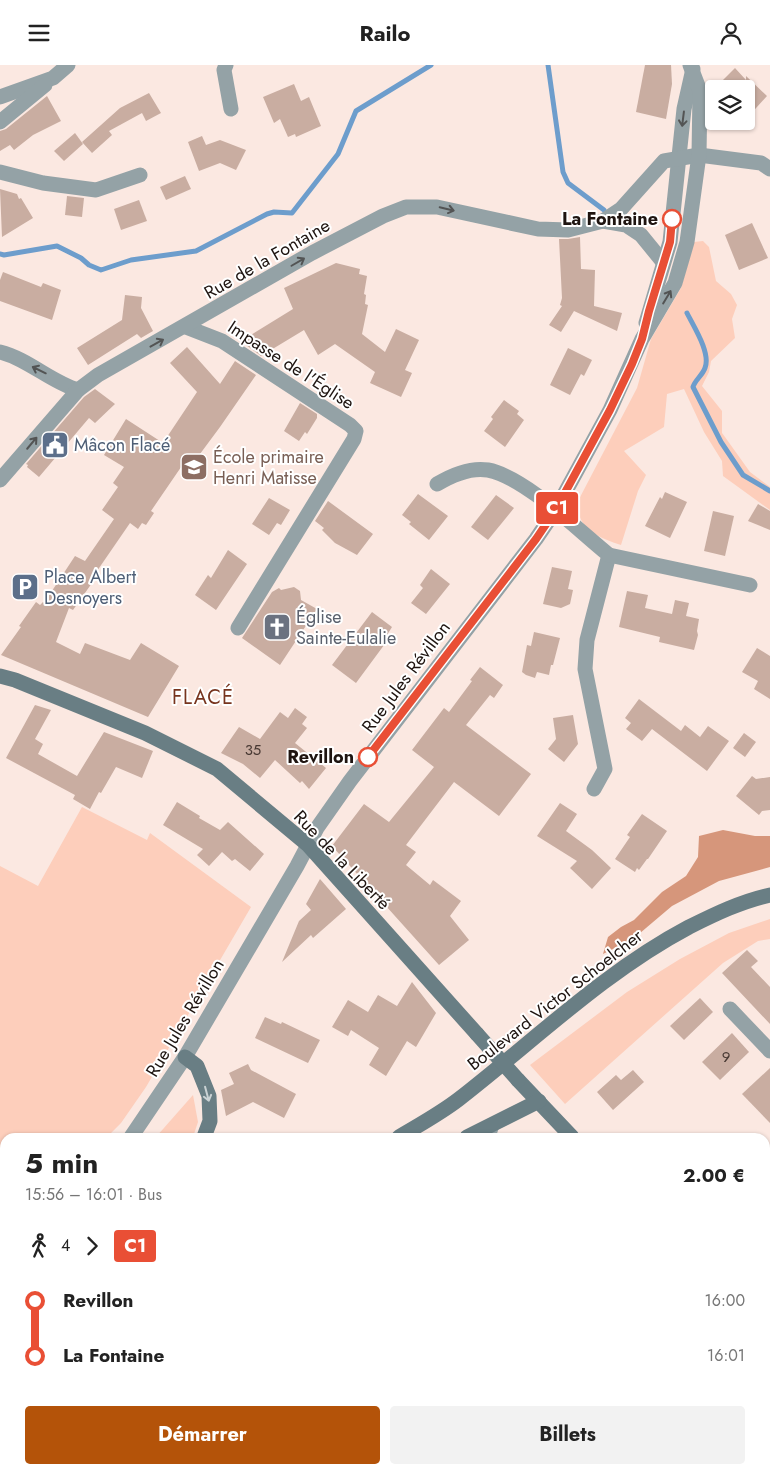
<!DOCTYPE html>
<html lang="fr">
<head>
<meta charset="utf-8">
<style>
	:root { --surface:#fff; --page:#f2f2f2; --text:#222; --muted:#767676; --accent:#b45309 }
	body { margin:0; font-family:Jost,sans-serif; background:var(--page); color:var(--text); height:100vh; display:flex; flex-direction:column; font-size:19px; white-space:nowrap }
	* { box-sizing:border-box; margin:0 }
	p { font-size:16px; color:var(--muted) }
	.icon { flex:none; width:28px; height:28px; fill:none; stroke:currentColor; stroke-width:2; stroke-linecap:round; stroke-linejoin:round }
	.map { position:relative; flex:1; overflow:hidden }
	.side { position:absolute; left:0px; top:1068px; width:770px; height:341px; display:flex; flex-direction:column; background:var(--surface); border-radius:15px 15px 0 0; box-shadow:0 1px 4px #0004 }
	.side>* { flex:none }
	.badge { padding:0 10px; border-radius:4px; font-size:18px; line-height:32px }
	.tools { position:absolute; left:705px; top:15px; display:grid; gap:10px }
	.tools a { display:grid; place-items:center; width:50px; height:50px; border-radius:5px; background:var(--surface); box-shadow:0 1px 4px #0004; font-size:25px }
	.map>.badge { position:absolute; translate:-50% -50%; box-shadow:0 0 0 2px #fff }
	.legs { display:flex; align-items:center; gap:8px; height:55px; padding:0 25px; font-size:16px }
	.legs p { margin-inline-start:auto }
	.head { display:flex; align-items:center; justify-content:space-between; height:85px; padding:0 25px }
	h1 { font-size:28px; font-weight:700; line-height:38px }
	.action { display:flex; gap:10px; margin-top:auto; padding:10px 25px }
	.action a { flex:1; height:58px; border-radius:5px; background:var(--accent); color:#fff; font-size:20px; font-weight:700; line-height:58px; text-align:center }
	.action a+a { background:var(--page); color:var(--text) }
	ul { padding:0 25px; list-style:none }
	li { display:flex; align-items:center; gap:18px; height:55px; font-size:19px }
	li i { display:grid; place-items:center; width:8px; height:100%; margin:0 6px; background:currentColor }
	li i::after { content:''; width:12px; height:12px; margin:-6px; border:4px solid; border-radius:50%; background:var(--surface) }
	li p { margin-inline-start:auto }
	li:first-child i { background:linear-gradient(#0000 50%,currentColor 0) }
	li:last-child i { background:linear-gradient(currentColor 50%,#0000 0) }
	header { display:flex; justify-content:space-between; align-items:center; height:65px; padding:0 25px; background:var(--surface); font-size:22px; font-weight:700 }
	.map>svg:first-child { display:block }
</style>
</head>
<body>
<header><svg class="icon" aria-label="menu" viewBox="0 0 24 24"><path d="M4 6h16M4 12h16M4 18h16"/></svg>Railo<svg class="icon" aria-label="person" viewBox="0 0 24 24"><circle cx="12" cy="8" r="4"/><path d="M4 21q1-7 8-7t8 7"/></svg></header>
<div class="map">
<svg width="770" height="1408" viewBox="0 0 770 1408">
	<rect width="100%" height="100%" fill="#fbe8e1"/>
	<g fill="#fdcebb">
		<path d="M703,176l6,6 7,34 15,13 6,11 -5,14 3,19 -24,23 -2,11 -7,14 20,25v22l3,4 25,35 20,15v23l-47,-34 -1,-15 -18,-29 -20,-43 -17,5 -3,33 -40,24 22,24 -8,16 -17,54c-22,-7 -46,-17 -43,-44l59,-113 14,-49 30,-51 13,-46z"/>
		<polygon points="82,742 147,775 150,768 251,842 146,1022 121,1058 107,1072 5,1072 5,1130 0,1131 0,801 38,821"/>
		<polygon points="770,854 770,874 758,876 723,898 565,1039 530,1000 627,927 680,894 729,868"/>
		<polygon points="193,1030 198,1057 193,1072 156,1072"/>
		<polygon points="5,1170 5,1221 0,1225 0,1172"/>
	</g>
	<polygon fill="#d6967b" points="723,765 755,771 770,771 770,802 719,816 672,841 633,874 603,889 608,872 621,862 634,855 662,827 686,811 698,792 699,771"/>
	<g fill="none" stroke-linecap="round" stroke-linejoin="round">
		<g stroke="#6d9dcc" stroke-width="5">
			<polyline points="548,0 563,107 568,118 604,145"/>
			<polyline points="0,189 4,190 57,181 81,193 89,200 101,205 131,195 196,186 267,149 274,147 292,148 338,89 356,46 431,0"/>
			<path d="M687,248c7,14 24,40 18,55 -3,8 -10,12 -12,19l28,55 22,33 27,16"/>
		</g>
	</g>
	<g fill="#c9ada1">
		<polygon points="645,0 671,0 672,19 666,54 636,47"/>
		<polygon points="735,3 746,15 746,11 767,31 746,54 746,24 714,24"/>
		<polygon points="294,19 301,36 309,32 321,61 296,72 295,69 288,72 280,54 274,58 263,32"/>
		<polygon points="149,28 161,48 146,56 142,48 109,66 112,70 92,88 82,77 120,43"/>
		<polygon points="47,31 61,56 33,70 14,85 10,80 0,86 0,66 6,64"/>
		<polygon points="75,68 83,79 64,96 54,86"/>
		<polygon points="202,71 206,80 220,75 246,85 236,105 220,98 199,106 188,77"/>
		<polygon points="185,111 191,124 166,135 160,122"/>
		<polygon points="0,124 17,129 19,134 21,133 33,153 2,172"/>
		<polygon points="67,131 84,133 82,152 65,150"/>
		<polygon points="139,135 147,156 121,165 114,144"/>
		<polygon points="752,158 768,193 739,205 725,170"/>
		<polygon points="580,172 581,204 595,205 594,241 622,248 617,266 574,246 561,267 549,260 562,241 560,240 562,233 559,174 568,174"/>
		<polygon points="336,198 360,204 359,209 367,211 364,229 366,230 365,239 368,240 362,269 385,287 396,264 419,275 405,305 412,308 401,332 370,318 375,307 335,279 318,290 304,265 261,291 246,280 248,277 246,273 293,244 284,223"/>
		<polygon points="3,207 41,222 43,218 61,225 52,255 0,236 0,215"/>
		<polygon points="125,230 142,232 141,243 153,266 141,273 137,269 88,300 77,283 122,255"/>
		<polygon points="187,282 220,319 235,296 256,310 220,362 197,393 190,389 151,446 154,448 146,460 142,458 138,464 130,458 97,506 99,508 73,545 69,543 56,577 80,589 85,578 130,595 141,578 179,601 148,652 1,590 21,562 19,561 36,537 40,540 43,537 44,538 75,491 85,496 114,454 102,445 118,422 113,418 124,402 104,390 126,354 163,378 197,327 170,298"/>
		<polygon points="568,283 592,295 584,311 581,309 570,330 550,320"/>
		<polygon points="95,324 115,339 95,358 89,353 39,412 27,402 28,400 26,399 84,332"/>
		<polygon points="504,335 519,346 517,349 524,355 505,382 484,366 493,354 491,352"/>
		<polygon points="300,338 317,349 317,353 307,369 305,367 299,376 284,366"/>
		<polygon points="665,427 687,437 670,473 645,461 660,432 662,434"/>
		<polygon points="418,429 448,451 429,475 409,459 411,457 402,450"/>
		<polygon points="496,430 514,443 488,475 471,462"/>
		<polygon points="269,433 290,445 281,460 277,458 269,470 252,459"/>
		<polygon points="328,436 373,469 357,490 335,478 322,465 324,463 315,456"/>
		<polygon points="758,439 770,446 770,465 748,456"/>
		<polygon points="713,446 734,451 725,491 704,486"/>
		<polygon points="228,485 247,499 216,545 195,530 208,510 211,513"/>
		<polygon points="552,502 572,506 568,524 573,525 570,539 561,543 543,539"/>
		<polygon points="431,504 450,519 426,549 411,538 423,523 420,520"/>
		<polygon points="294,522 300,526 301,535 317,544 280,600 242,573 272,527 279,523 281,525"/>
		<polygon points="627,526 648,530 645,543 672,549 675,535 689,538 686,551 699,554 697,566 698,570 694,585 659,577 660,572 619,562"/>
		<polygon points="372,547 392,562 387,570 390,572 356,618 332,600"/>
		<polygon points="534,567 560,573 553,600 551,600 549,610 537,607 535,613 526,610 522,607 527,580 531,581"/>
		<polygon points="757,583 770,591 770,634 754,624 758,616 742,607"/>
		<polygon points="480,602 503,620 494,633 490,630 466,660 531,709 499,751 454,717 406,780 416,787 406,800 430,820 433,815 461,836 450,851 469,875 439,900 332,781 364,739 389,757 434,702 412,685 444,643 449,647 472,616 470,615"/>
		<polygon points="639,634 681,666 685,660 700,672 708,661 729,676 707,706 652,664 642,676 626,664 631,658 625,653"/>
		<polygon points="35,640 51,645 35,674 43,679 38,689 77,711 104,667 153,686 142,713 116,702 101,728 99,727 90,744 73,734 75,730 6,693"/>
		<polygon points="295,643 307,652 302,659 307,663 295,678 326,703 309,724 302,716 300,718 275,695 260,713 243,699 221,688 239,662 260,674 280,647 288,653"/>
		<polygon points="573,650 578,679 564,697 548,684 556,674 553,653"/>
		<polygon points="744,668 756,677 745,692 733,683"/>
		<polygon points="752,711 756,714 770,712 770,745 762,746 759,750 736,731"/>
		<polygon points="177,737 200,751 199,753 220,765 228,757 264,789 250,806 235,794 232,796 222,787 209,801 197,790 203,784 163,760"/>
		<polygon points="560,738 577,749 566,766 592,785 611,803 592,824 570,803 577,796 537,771"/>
		<polygon points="642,749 667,766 648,794 647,794 639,805 637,803 635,807 615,794 630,772 627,770"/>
		<polygon points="320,814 346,844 313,873 311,870 282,897 299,856 311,845 306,839"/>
		<polygon points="747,885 758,896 751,902 770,922 770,959 722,908"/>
		<polygon points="412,917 436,948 416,982 407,976 386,1011 369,1000 379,983 351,965 348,971 332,962 348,935 368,947 378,930 397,941"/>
		<polygon points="700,933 713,947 684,975 670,961"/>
		<polygon points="265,952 281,959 282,957 320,975 308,998 255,973"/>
		<polygon points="732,968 749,987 720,1015 702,997"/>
		<polygon points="248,999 251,1005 296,1029 284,1053 253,1037 226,1051 221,1025 234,1019 229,1008"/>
		<polygon points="770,1003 770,1058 742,1029"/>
		<polygon points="633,1005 644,1017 613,1045 597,1027 616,1010 621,1015"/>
	</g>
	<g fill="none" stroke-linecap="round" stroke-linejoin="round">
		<g stroke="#94a2a6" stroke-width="15">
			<polyline points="226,0 224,5 231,44"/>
			<polyline points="0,32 53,13 68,0"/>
			<polyline points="0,57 45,20"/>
			<polyline points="0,107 43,118 96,125 140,110"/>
			<polyline points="603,156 626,160 641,170 663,197"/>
			<polyline points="646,258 670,177 684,44 693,4"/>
			<polyline points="186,262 222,276 350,360 356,366 354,374 238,563"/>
			<path d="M0,287c28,7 51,30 78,38"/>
			<polyline points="0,415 78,325 98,310 312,188 383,151 406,142 437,142 538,164 568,165 603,156 621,144 664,96 699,90 761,98 770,104"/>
			<path d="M437,419c15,-9 33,-17 51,-14 37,7 91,61 121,85l-22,85 -2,29 20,100 -11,20"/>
			<polyline points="609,490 750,520"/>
			<polyline points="730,944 770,986"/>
			<polyline points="131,1072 185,992 297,801 317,763 350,716 536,474 555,446 610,345 642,274 675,218 687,177 699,90 700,26 690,0"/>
			<polyline points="488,1072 492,1060"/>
			<polyline points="0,1154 5,1152"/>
			<polyline points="765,1154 770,1149"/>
			<polyline points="410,1408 412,1404"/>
			<polyline points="592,1408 595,1404"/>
		</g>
		<g stroke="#697e84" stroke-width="15">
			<polyline points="0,611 15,615 145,668 217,704 308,780 477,969"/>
			<polyline points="185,992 197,1001 209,1031 210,1056 204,1072"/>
			<polyline points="518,1015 572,1072"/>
			<path d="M399,1072c20,-12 42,-24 60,-38 76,-59 145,-127 230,-172 26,-13 53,-26 81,-32"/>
			<polyline points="467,1072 539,1036"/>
			<polyline points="0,1238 5,1234"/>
			<polyline points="0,1284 5,1281"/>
			<polyline points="765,1284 770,1291"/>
		</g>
		<polyline stroke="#697e84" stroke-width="15" points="477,969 518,1015"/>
	</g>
	<defs><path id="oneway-shaft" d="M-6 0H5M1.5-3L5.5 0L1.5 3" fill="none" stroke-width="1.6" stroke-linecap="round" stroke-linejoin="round" transform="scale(1.25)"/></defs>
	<g stroke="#535454">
		<use href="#oneway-shaft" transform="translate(683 54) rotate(97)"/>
		<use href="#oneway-shaft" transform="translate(447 144) rotate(13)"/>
		<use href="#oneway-shaft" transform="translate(298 197) rotate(-30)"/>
		<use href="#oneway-shaft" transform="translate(667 232) rotate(-59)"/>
		<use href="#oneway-shaft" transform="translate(157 278) rotate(-29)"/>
		<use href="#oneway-shaft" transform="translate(39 305) rotate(-154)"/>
		<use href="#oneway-shaft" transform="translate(32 378) rotate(-50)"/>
	</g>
	<use stroke="#cad2d4" href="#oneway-shaft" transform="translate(207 1029) rotate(75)"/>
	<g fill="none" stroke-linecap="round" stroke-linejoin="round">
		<g stroke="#fff" stroke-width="11">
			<polyline id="line-1" points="368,692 536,474 555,446 610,345 632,299 642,274 649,246 670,177 672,154"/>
		</g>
		<use href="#line-1" stroke="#e94f35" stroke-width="8"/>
	</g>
	<defs>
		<g id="civic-square" transform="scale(1.4375)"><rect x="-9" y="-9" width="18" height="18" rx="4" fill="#5c6f8a" stroke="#fff"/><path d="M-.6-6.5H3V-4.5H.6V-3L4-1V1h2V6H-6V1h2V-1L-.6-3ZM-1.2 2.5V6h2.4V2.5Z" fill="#fff"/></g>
		<g id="school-square" transform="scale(1.4375)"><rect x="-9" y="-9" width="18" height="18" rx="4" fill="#8d6e63" stroke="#fff"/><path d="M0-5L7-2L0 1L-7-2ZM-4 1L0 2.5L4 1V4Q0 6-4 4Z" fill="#fff"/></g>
		<g id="parking-square" transform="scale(1.4375)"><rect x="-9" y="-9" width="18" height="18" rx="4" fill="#5c6f8a" stroke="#fff"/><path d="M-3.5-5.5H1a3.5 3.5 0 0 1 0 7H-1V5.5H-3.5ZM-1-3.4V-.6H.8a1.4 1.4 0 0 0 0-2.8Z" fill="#fff"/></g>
		<g id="church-square" transform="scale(1.4375)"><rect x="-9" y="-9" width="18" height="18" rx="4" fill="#6b7280" stroke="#fff"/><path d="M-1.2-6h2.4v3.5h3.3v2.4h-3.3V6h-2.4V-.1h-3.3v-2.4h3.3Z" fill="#fff"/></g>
	</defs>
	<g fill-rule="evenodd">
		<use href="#civic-square" x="55" y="380"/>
		<use href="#school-square" x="194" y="402"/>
		<use href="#parking-square" x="25" y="522"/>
		<use href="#church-square" x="277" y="562"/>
	</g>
	<g fill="#fff" stroke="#e94f35" stroke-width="2.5">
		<circle cx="672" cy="154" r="9"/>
		<circle cx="368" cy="692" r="9"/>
	</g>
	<g text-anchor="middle" stroke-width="4" stroke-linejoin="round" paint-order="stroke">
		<g font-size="15" fill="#493a34">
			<text x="253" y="690">35</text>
			<text x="726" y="997">9</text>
		</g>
		<g font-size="18" font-weight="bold" fill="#1e1410" stroke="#fff" text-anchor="end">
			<text x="658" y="160">La Fontaine</text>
			<text x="354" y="698">Revillon</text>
		</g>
		<g font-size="18" fill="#1e1410" stroke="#fff">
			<text transform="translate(267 194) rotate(-30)" y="6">Rue de la Fontaine</text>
			<text transform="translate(291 300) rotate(33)" y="6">Impasse de l'Église</text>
			<text transform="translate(406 612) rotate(-53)" y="6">Rue Jules Révillon</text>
			<text transform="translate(342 795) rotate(46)" y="6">Rue de la Liberté</text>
			<text transform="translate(555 935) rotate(-38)" y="6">Boulevard Victor Schoelcher</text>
			<text transform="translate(185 953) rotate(-59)" y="6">Rue Jules Révillon</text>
		</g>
		<g font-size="18" fill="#4e5e75" stroke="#fff" text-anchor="start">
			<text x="74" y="386">Mâcon Flacé</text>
			<text x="44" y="518">Place Albert<tspan x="44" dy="21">Desnoyers</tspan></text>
		</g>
		<g font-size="18" fill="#785e54" stroke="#fff" text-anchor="start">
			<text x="213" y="398">École primaire<tspan x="213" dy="21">Henri Matisse</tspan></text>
		</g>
		<g font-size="18" fill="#5b616d" stroke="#fff" text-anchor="start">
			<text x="296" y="558">Église<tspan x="296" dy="21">Sainte-Eulalie</tspan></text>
		</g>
		<g font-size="20" letter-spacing="1" fill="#77341e" stroke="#fff">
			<text x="203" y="639">FLACÉ</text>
		</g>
	</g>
</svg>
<div class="tools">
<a><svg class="icon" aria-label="layers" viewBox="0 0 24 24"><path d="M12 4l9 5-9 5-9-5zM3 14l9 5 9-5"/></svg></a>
</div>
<b class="badge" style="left:557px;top:443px;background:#e94f35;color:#fff">C1</b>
<section class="side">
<div class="head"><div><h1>5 min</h1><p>15:56 – 16:01 · Bus</p></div><b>2.00 €</b></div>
<div class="legs"><svg class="icon" aria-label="walk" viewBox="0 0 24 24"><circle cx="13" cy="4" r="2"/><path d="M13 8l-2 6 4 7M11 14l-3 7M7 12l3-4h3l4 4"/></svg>4<svg class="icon" aria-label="forward" viewBox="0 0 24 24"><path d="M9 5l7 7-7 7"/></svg><b class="badge" style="background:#e94f35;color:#fff">C1</b></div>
<ul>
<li><i style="color:#e94f35"></i><b>Revillon</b><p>16:00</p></li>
<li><i style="color:#e94f35"></i><b>La Fontaine</b><p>16:01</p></li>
</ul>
<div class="action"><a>Démarrer</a><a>Billets</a></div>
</section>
</div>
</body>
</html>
